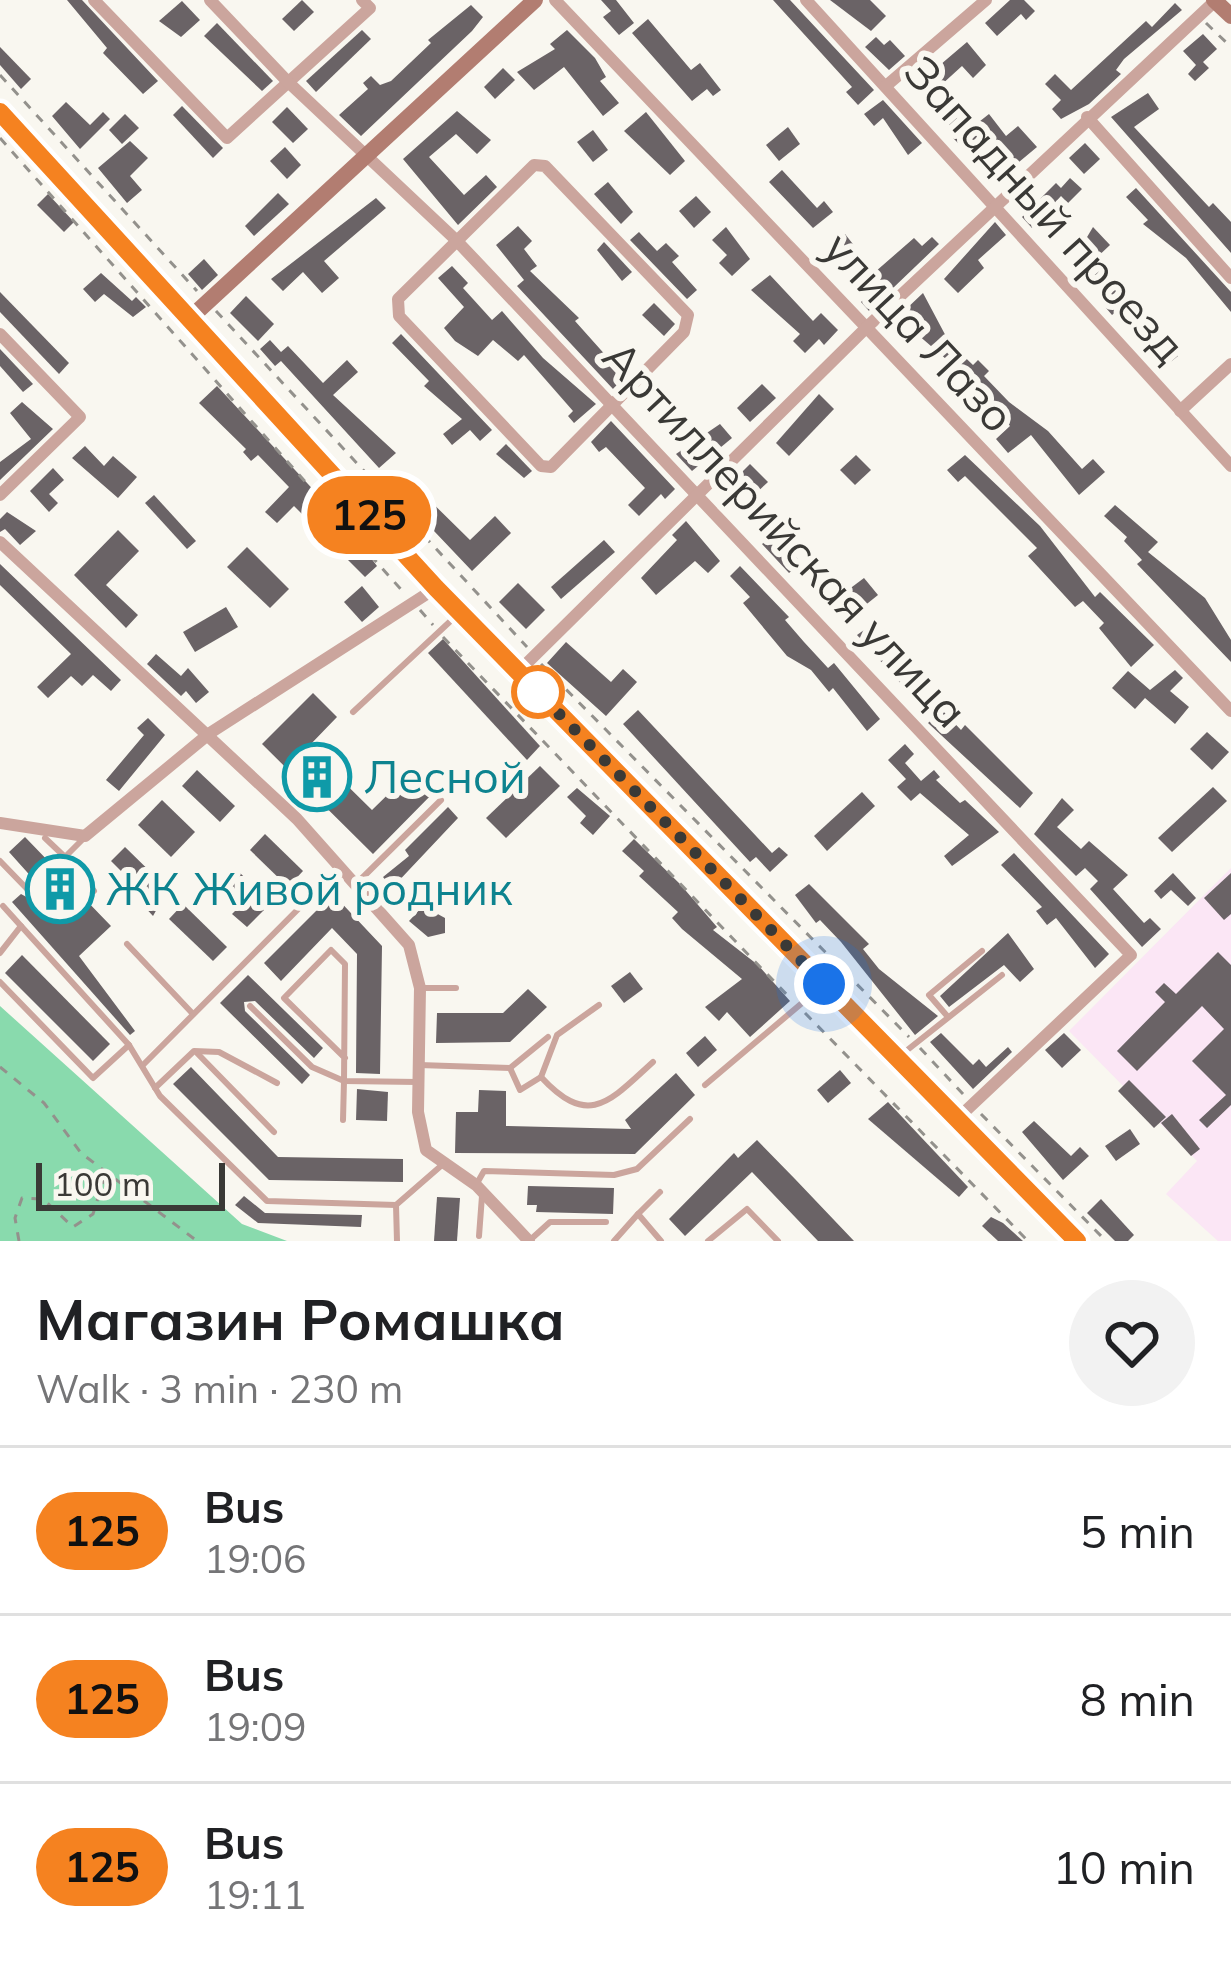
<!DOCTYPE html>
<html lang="en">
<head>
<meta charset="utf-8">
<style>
	:root { --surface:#fff; --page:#f2f2f2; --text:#202124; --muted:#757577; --line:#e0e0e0 }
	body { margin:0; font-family:Mulish,sans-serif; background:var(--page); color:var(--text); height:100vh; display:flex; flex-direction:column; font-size:45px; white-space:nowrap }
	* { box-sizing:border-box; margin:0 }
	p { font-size:39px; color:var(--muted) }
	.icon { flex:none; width:66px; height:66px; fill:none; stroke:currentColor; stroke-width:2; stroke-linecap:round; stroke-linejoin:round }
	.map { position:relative; height:1241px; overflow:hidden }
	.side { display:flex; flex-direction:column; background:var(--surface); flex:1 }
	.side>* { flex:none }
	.badge { padding:0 24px; border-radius:39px; font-size:42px; line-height:78px }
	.scale { position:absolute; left:36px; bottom:30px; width:189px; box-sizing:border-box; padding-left:12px; border:6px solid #3a3936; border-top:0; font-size:33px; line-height:42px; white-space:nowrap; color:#3a3936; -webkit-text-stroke:9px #f9f7f0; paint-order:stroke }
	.you { position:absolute; width:60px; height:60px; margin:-30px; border:9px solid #fff; border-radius:50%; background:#1a73e8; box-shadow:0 0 0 18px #1a73e833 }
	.map>.badge { position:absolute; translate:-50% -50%; box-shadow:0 0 0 6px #fff }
	.round { display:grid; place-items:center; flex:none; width:126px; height:126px; border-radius:63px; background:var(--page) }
	.headline { display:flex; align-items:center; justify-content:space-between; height:204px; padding:0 36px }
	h1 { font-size:57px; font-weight:700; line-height:90px }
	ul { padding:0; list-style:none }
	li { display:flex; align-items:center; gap:36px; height:168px; padding:0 36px; border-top:3px solid var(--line) }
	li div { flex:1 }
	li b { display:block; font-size:45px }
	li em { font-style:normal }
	li .badge { min-width:132px; font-weight:700; text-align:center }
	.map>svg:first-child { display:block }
</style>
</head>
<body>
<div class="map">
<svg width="1231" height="1241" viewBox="0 0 1231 1241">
	<rect width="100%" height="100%" fill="#f9f7f0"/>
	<polygon fill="#fbe6f5" points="1231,868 1231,1241 1218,1241 1166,1194 1197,1161 1069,1031"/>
	<polygon fill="#89daad" points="0,1006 242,1224 287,1241 0,1241"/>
	<g fill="#6a6366">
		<polygon points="67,0 82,0 158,81 143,94 103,53 107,48"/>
		<polygon points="302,0 314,12 294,31 282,19"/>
		<polygon points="601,0 616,0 634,23 619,35 603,17 611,11"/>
		<polygon points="773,0 790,0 874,90 858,105 846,92 852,87"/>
		<polygon points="830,0 870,0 886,16 871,31"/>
		<polygon points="1010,0 1024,0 1035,11 1026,20 1021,14 997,36 985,23"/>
		<polygon points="182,1 200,20 181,37 159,21"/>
		<polygon points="1175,3 1182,10 1124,59 1116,70 1121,74 1089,104 1061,119 1052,109 1061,100 1045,84 1055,74 1071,90 1146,21 1152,27"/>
		<polygon points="471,5 483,17 472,31 361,136 339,115 368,89 363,83 371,76 380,85 391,81 431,43 428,40"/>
		<polygon points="648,19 691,70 700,63 721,90 713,96 707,89 692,101 632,33"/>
		<polygon points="217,23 273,81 262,91 204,36"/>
		<polygon points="362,30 371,39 316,92 306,81"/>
		<polygon points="567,30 595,58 606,77 600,81 619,103 603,116 564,67 534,90 517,72 555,49 550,44"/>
		<polygon points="1203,34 1217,49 1203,62 1209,68 1195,81 1188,74 1196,65 1183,51"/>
		<polygon points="876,37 884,45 890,40 905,56 889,70 865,47"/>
		<polygon points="967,42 986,65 973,78 962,66 929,96 920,82"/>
		<polygon points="0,47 31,79 21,89 0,65"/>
		<polygon points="503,68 515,80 495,99 484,87"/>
		<polygon points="1148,93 1159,109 1134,127 1209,207 1213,203 1231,222 1231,253 1111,117"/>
		<polygon points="883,100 922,143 908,155 883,118 874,126 864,114"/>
		<polygon points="66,102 90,125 103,112 110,119 80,149 52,116"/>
		<polygon points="182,106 223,148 213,158 173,115"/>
		<polygon points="287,107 308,129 293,143 272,122"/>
		<polygon points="946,108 970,129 989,114 1006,136 1018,126 1037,147 1002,176 992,165 1002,156 988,138 970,155 948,133 953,129 939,114"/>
		<polygon points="457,111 491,140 477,154 456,134 429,157 464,195 486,175 497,187 458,225 403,159"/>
		<polygon points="646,112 685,161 670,175 624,131"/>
		<polygon points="125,114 139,128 122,144 109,130"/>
		<polygon points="788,127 800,144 779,161 766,145"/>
		<polygon points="593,130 608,150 593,162 577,142"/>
		<polygon points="130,141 148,158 130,176 142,190 127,203 98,168"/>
		<polygon points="1085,143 1100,159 1084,174 1069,158"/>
		<polygon points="285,147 301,165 287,179 270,161"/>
		<polygon points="782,170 817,208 824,201 833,212 813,228 769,182"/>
		<polygon points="1070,178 1082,189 1068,203 1061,196 1032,228 1022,217 1056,183 1061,188"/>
		<polygon points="608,182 633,212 621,224 594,194"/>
		<polygon points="1136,188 1231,292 1231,312 1186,258 1143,224 1148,220 1126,197"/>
		<polygon points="278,193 289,204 254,236 245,226"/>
		<polygon points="48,194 74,222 64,232 37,205"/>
		<polygon points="696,196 711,212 694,228 679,211"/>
		<polygon points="376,198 386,208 324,261 339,278 322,293 303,272 283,291 271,279"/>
		<polygon points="995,222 1006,235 978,260 984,268 958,293 944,279"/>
		<polygon points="518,226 532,241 524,249 537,266 530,271 579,318 575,321 625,377 613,389 517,286 524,280 496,245"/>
		<polygon points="726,227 750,259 732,276 719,263 727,255 712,240"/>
		<polygon points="1093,227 1110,245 1092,262 1080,249"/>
		<polygon points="639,232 657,251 666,243 679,256 672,262 697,290 687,299 630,240"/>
		<polygon points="845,234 875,272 914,238 922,246 932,237 939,244 869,311 861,302 868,295 829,249"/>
		<polygon points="604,242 632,272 622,281 597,250"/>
		<polygon points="204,259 218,275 202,290 188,274"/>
		<polygon points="452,266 468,283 463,288 492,320 502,311 543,358 596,404 574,423 568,416 573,411 524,355 518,361 493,340 478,356 455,341 444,328 464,307 438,278"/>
		<polygon points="1104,267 1178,356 1162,369 1117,311 1112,315 1101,302 1106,297 1090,279"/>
		<polygon points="101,273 132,301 136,297 146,307 133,317 104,294 95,302 83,289"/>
		<polygon points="770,275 813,321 821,313 838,330 824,345 819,339 805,353 793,341 800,334 751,290"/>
		<polygon points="0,292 69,363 59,374 0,312"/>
		<polygon points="923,293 949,342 973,365 978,360 989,371 984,376 1009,402 1048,431 1082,469 1093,459 1105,472 1079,495 1031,435 1008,453 996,439 1010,426 989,402 955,374 948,381 936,370 946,359 917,334 920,331 903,312"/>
		<polygon points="246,296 274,324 258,341 230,313"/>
		<polygon points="654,303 675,324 664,336 642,315"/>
		<polygon points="401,334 492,430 480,441 470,430 452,445 443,434 462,419 424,386 429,381 392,343"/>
		<polygon points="270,340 281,352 288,346 323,383 347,360 358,372 333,395 396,453 379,468 281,361 275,366 260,349"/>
		<polygon points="0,349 33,384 23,392 0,366"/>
		<polygon points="762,384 776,398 750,422 737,408"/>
		<polygon points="217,386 346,525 377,566 365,577 294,506 277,523 265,512 289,487 258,455 251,461 243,452 246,449 199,403"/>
		<polygon points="819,394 834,409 789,456 776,443"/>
		<polygon points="22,402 53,429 0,480 0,462 31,439 10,413"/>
		<polygon points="611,421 675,489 665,499 661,494 639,516 628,505 645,488 606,447 599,452 591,442"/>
		<polygon points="720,424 732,438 692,471 676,454"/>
		<polygon points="506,444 532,471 524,478 496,454"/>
		<polygon points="85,446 104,466 113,456 137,477 118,498 72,458"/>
		<polygon points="856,455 871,470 855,485 840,470"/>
		<polygon points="965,455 1040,526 1095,597 1100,592 1154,645 1131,667 1099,628 1104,623 1083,601 1075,607 1028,556 1037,548 965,476 958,482 947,470"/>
		<polygon points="750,464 768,482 754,495 737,477"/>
		<polygon points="53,468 64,480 49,494 58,503 49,512 30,491"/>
		<polygon points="409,480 470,540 495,516 511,533 472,571 397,492"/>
		<polygon points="154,495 196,541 187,549 145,503"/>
		<polygon points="1115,505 1158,542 1148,552 1205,598 1231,640 1231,662 1137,564 1142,560 1124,541 1127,537 1104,516"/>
		<polygon points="7,512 36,531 20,545 5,529 0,532 0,519"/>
		<polygon points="686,521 720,561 708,573 695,561 656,595 641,578 677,540 672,535"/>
		<polygon points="785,527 793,538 786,544 801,563 789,573 762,544"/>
		<polygon points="118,530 139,551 106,585 138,615 126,628 74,575"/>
		<polygon points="604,540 615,552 561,599 551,587"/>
		<polygon points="247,547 289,589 270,608 227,567"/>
		<polygon points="0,564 121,680 111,691 93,675 82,686 71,676 48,698 37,687 71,654 0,585"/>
		<polygon points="740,566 789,617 785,620 804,642 828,668 834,663 880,719 867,731 833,688 829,692 811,670 787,656 743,603 750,597 730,576"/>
		<polygon points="864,578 878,595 858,611 844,593"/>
		<polygon points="518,583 545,610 526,629 499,602"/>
		<polygon points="362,586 379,607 362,622 344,602"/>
		<polygon points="226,607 238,627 195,652 183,632"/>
		<polygon points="871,625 924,687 913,697 857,635"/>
		<polygon points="443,639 540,746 527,760 428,653"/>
		<polygon points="566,642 611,682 623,669 637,682 606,716 547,663"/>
		<polygon points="156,654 181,676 188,668 209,692 196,703 186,691 181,696 147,664"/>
		<polygon points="1175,670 1183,678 1170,691 1189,707 1175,724 1145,698 1135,709 1112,688 1128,671 1150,690"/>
		<polygon points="313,693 337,717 308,747 372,810 416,767 438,788 373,854 262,744"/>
		<polygon points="638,710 772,853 779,847 788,855 770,872 756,857 750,862 623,724"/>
		<polygon points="942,710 961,730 965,725 1033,793 1020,808 928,723"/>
		<polygon points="148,718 165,735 119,791 106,780 144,735 137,728"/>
		<polygon points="1207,732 1229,752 1212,770 1190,749"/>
		<polygon points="905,744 914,754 905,763 921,781 934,770 940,777 936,780 960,803 965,800 999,832 952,866 944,856 969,835 920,793 911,801 897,787 906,779 888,760"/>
		<polygon points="540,766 560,786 506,838 486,818"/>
		<polygon points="197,770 235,806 220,822 182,786"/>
		<polygon points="1213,787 1227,801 1172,852 1158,838"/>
		<polygon points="577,788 610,816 593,835 580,823 586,816 567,797"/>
		<polygon points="862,792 875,806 827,851 814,836"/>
		<polygon points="1062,798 1074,810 1057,827 1081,849 1089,841 1128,875 1113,889 1144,923 1150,918 1161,929 1142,947 1090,889 1098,881 1085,868 1076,876 1034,834"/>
		<polygon points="162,800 195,832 171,857 138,825"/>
		<polygon points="448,807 458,818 392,888 383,877 409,856 405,850"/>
		<polygon points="265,834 303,871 288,887 250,850"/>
		<polygon points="25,837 111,926 79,956 135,1031 130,1035 12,902 21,894 32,900 38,894 35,881 9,852"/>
		<polygon points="634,839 680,884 717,927 713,930 758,965 790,1001 750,1037 727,1012 719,1021 705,1007 742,979 682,929 672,918 678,912 639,876 644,871 622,851"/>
		<polygon points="125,847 168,889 153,916 140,902 145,895 111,861"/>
		<polygon points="1014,853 1109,954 1095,968 1056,918 1047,925 1036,911 1042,907 1001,865"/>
		<polygon points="238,871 271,903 247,927 232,914 240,906 222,889"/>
		<polygon points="1173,873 1196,898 1188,906 1171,890 1161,899 1154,891"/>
		<polygon points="1231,873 1231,914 1224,920 1204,898"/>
		<polygon points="809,884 869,944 863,949 879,969 938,1016 915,1035 841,942 820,920 816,923 795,895"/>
		<polygon points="333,894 382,946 380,1074 356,1073 357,954 332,928 281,981 264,963"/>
		<polygon points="183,904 227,947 213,961 169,919"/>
		<polygon points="423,906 445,918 445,933 428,937 409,921"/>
		<polygon points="1008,933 1034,969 1020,982 1004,965 949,1007 940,996"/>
		<polygon points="1218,952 1231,965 1231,1105 1207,1128 1199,1120 1226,1095 1192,1061 1224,1029 1202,1006 1137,1071 1117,1051 1165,1002 1155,992 1164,983 1176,994"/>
		<polygon points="22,955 110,1044 93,1061 5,973"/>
		<polygon points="630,972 643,989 624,1003 611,986"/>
		<polygon points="248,975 323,1048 314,1058 255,1001 244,1002 245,1011 310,1075 302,1084 220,1003"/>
		<polygon points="528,989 547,1007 510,1042 436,1043 437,1013 503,1013"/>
		<polygon points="941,1033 973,1065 979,1059 986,1067 1008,1047 1012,1052 973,1089 930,1042"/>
		<polygon points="1064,1033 1081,1050 1062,1068 1045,1050"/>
		<polygon points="705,1036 717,1050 698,1067 686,1053"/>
		<polygon points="191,1067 278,1157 403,1159 403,1182 269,1180 173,1084"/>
		<polygon points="840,1070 851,1083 828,1103 817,1090"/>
		<polygon points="676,1073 695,1095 635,1154 455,1153 456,1112 478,1112 479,1090 506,1091 506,1126 631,1129 625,1120"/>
		<polygon points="1129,1080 1166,1117 1154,1128 1118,1091"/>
		<polygon points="357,1089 388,1092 387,1121 356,1120"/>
		<polygon points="888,1102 968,1187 959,1197 868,1119"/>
		<polygon points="1172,1114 1200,1149 1191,1156 1161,1123"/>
		<polygon points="1034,1121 1071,1156 1080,1147 1089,1156 1063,1180 1022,1132"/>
		<polygon points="1130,1129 1140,1144 1116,1161 1105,1146"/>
		<polygon points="757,1140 795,1179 854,1241 818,1241 752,1172 685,1236 669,1219 734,1153 738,1158"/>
		<polygon points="528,1186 614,1188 613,1214 536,1212 537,1205 527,1205"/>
		<polygon points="244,1196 265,1213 362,1215 361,1227 258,1223 235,1205"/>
		<polygon points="437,1197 460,1198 457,1241 434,1241"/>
		<polygon points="1101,1199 1134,1235 1128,1241 1115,1241 1087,1213"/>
		<polygon points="991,1217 1003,1223 1023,1241 998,1241 982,1226"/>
	</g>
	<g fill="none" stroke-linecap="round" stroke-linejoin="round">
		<g stroke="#93918c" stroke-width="3" stroke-dasharray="9 9" stroke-linecap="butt">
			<polyline points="1206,23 1231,47"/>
			<polyline points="0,75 197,291"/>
			<polyline points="0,138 405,594"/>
			<polyline points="216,311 527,647"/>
			<polyline points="420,610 433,625"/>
			<polyline points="443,637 790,998"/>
			<polyline points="541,664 909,1037"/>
			<polyline points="805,1013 1028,1241"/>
			<polyline points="920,1048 963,1094"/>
			<polyline points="0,1067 44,1103 81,1153 197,1241"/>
			<polyline points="981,1114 1106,1241"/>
			<polyline points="19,1241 15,1218 22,1198 43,1199 73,1227 93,1214 106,1172"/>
		</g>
		<g stroke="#cba59d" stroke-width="6">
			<polyline points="353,712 457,615"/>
			<polyline points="45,838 65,857"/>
			<polyline points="83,839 65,857 94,891"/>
			<polyline points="0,861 31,893"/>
			<polyline points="355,885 441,800"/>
			<polyline points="3,906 21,926"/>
			<polyline points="127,944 193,1014"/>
			<polyline points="0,953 21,926 129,1045 160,1096 267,1201 396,1205"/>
			<polyline points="0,982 93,1078 129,1045"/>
			<polyline points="423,988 456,988"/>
			<polyline points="250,1006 312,1067 344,1081 343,1120"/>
			<polyline points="948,1017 929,995 982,951"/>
			<polyline points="197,1053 274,1132"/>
			<polyline points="901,1055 1002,975"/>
			<polyline points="345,1058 284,998 331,950 345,964 344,1081 418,1082"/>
			<polyline points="143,1065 339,868"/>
			<polyline points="419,1065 510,1068 548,1037"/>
			<path d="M510,1068l10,22 21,-13c48,52 69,24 112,-15"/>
			<polyline points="541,1077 557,1035 599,1005"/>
			<polyline points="705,1085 821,987"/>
			<polyline points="155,1088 194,1051 219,1052 277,1083"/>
			<polyline points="476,1185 484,1171 614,1175 637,1169 690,1119"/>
			<polyline points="638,1214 660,1192"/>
			<polyline points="479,1236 482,1196"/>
			<polyline points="397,1241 396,1205 442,1165"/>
			<polyline points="529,1241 550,1222 606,1222"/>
			<polyline points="614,1241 638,1214 661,1241"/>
			<polyline points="708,1241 747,1209 778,1241"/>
		</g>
		<g stroke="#cba59d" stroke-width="12">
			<polyline points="94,0 227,138 370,8 362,0"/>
			<polyline points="210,0 287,81 456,240 1131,955 956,1120"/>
			<polyline points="555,0 1231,711"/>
			<polyline points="806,0 1231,466"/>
			<polyline points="886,86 986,0"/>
			<polyline points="1087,117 1231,278"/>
			<polygon points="534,165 545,166 688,315 684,332 551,467 541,466 399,316 398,299"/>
			<polyline points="0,334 80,417 0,495"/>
			<polyline points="1180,411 1231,364"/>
			<polyline points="0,542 297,819 409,945 420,988 418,1112 426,1150 476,1185 529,1241"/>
			<polyline points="518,672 866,328 1216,0"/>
			<polyline points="0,823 85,836 210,733 436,588"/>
		</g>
		<g stroke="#b27d71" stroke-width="16">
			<polyline points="1214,0 1231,16"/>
			<polyline points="0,113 436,588 1077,1241"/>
			<polyline points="188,320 535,0"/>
		</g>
	</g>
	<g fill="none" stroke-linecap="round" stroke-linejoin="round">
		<g stroke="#fff" stroke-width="27">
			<polyline id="line" points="0,112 436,588 1077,1241"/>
		</g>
		<use href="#line" stroke="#f58220" stroke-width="18"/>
		<polyline stroke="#3a3936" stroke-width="12" stroke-dasharray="0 21.6" points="538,692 526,680 824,984"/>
	</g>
	<defs>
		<g id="building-ring" transform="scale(3.45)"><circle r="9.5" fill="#f9f7f0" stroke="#0f9aa8" stroke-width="1.5"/><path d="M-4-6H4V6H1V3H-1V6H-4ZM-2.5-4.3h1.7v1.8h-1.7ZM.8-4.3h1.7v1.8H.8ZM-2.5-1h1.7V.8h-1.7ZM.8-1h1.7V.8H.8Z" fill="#0f9aa8"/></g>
	</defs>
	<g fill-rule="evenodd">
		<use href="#building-ring" x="317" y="777"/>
		<use href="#building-ring" x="60" y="889"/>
	</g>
	<circle fill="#fff" stroke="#f58220" stroke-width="6" cx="538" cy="692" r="24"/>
	<g text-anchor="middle" stroke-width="12" stroke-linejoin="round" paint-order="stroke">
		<g font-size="45" fill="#3a3936" stroke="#f9f7f0">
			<text transform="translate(1045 209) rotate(48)" y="16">Западный проезд</text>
			<text transform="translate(919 332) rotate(47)" y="16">улица Лазо</text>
			<text transform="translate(785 534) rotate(47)" y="16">Артиллерийская улица</text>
		</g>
		<g font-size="45" fill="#0d838f" stroke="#f9f7f0" text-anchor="start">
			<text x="364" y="793">Лесной</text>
			<text x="106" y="905">ЖК Живой родник</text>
		</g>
	</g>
</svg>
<div class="scale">100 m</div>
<div class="you" style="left:824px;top:984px"></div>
<b class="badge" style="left:369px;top:515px;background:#f58220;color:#111">125</b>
</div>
<section class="side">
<div class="headline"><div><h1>Магазин Ромашка</h1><p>Walk · 3 min · 230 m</p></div><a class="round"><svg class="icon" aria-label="heart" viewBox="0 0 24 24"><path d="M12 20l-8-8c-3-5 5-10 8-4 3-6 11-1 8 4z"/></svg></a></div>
<ul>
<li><span class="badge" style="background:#f58220;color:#111">125</span><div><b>Bus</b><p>19:06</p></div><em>5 min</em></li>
<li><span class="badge" style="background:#f58220;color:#111">125</span><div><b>Bus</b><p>19:09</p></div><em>8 min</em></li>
<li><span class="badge" style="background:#f58220;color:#111">125</span><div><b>Bus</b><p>19:11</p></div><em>10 min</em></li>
</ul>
</section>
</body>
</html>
